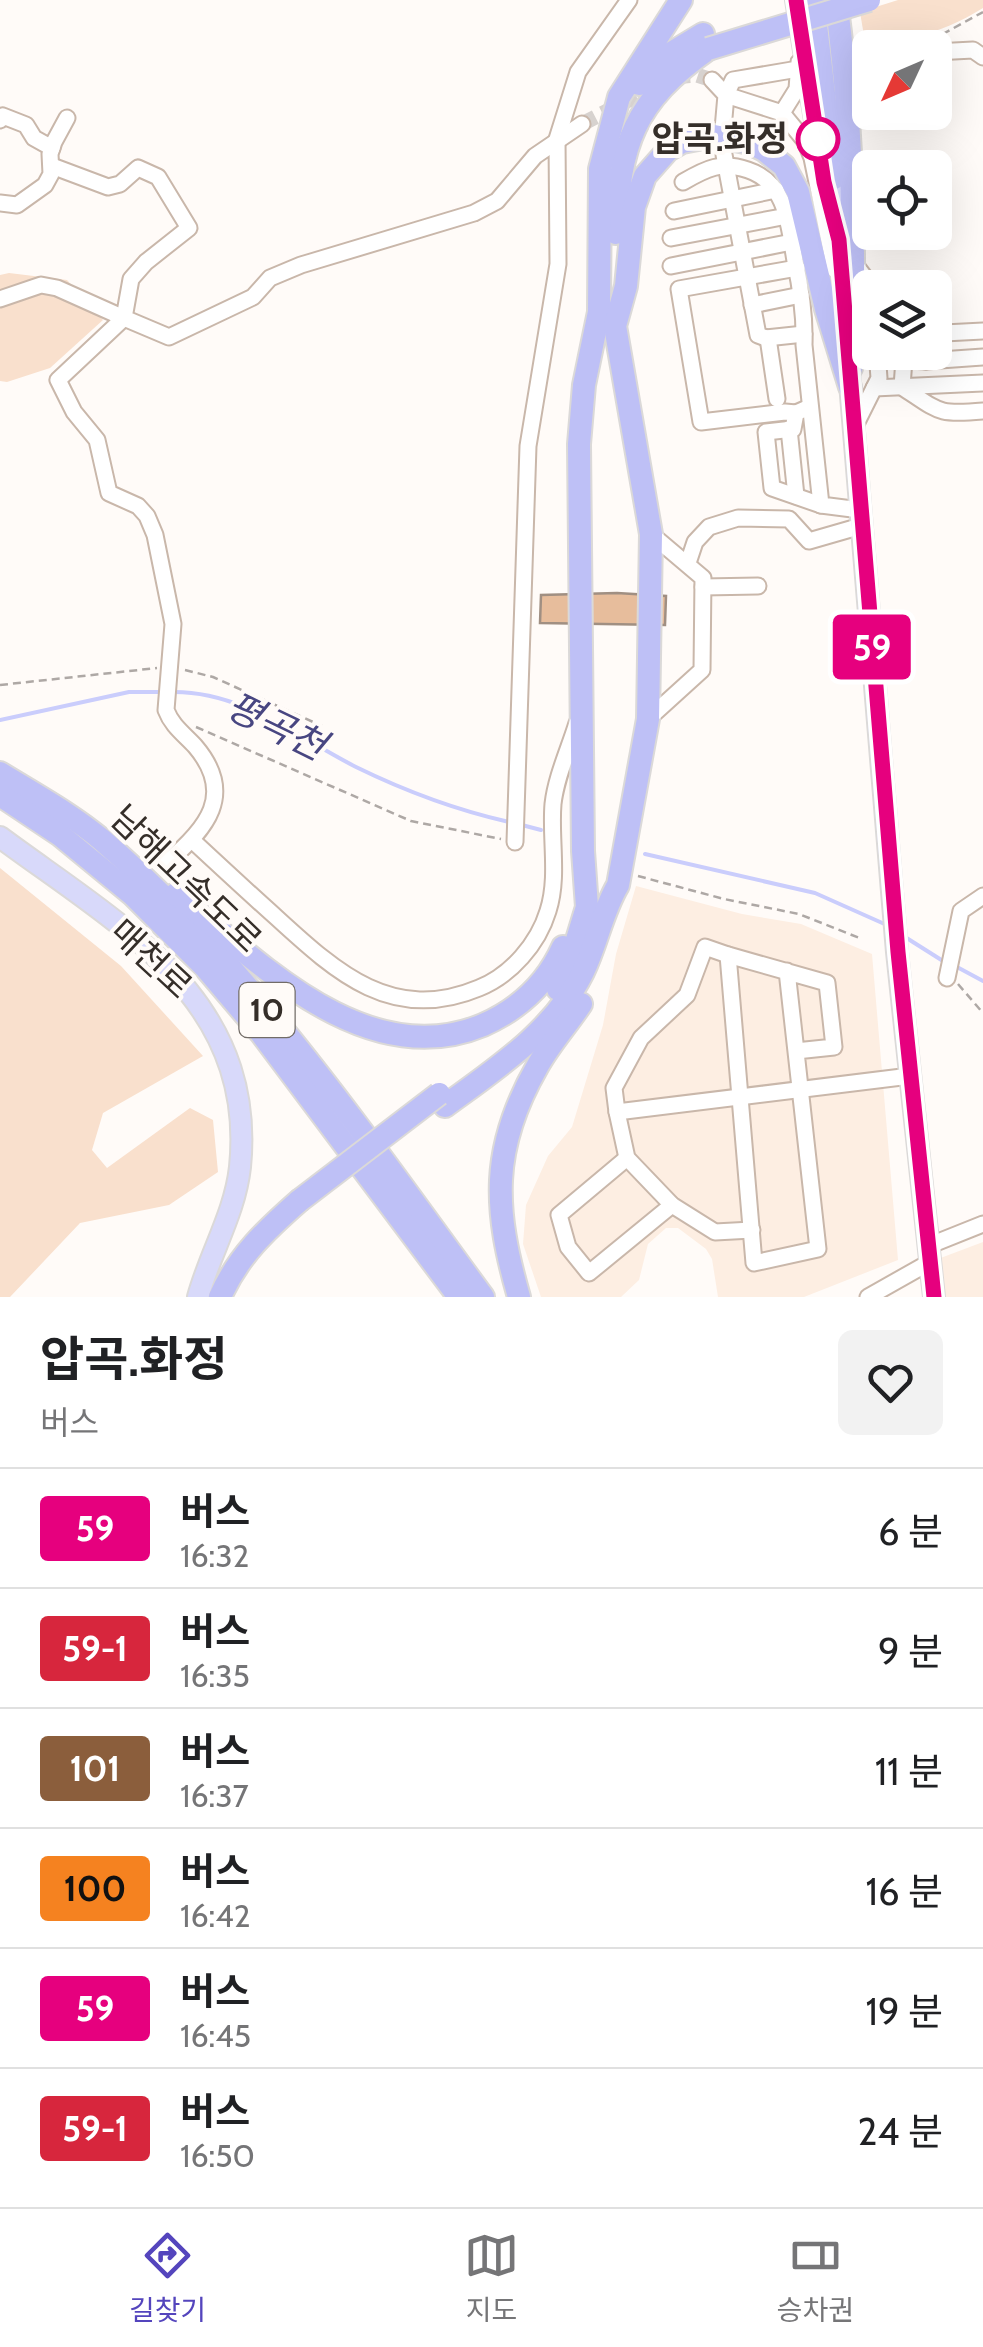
<!DOCTYPE html>
<html lang="ko">
<head>
<meta charset="utf-8">
<style>
	:root { --surface:#fff; --page:#f2f2f2; --text:#202124; --muted:#757577; --line:#e0e0e0; --accent:#5445bd }
	body { margin:0; font-family:Cabin,"Noto Sans KR",sans-serif; background:var(--page); color:var(--text); height:100vh; display:flex; flex-direction:column; font-size:38px; white-space:nowrap }
	* { box-sizing:border-box; margin:0 }
	p { font-size:32px; color:var(--muted) }
	.icon { flex:none; width:55px; height:55px; fill:none; stroke:currentColor; stroke-width:2; stroke-linecap:round; stroke-linejoin:round }
	.map { position:relative; height:1297px; overflow:hidden }
	.panel { display:flex; flex-direction:column; background:var(--surface); flex:1 }
	.panel>* { flex:none }
	.badge { padding:0 20px; border-radius:8px; font-size:35px; line-height:65px }
	.needle { width:65px; rotate:226deg }
	.fabs { position:absolute; left:852px; top:30px; display:grid; gap:20px }
	.fabs a { display:grid; place-items:center; width:100px; height:100px; border-radius:15px; background:var(--surface); box-shadow:0 10px 40px #0002; font-size:50px }
	.map>.badge { position:absolute; translate:-50% -50%; box-shadow:0 0 0 5px #fff }
	.round { display:grid; place-items:center; flex:none; width:105px; height:105px; border-radius:15px; background:var(--page) }
	.summary { display:flex; align-items:center; justify-content:space-between; height:170px; padding:0 40px }
	h1 { font-size:48px; font-weight:700; line-height:75px }
	ul { padding:0; list-style:none }
	li { display:flex; align-items:center; gap:30px; height:120px; padding:0 40px; border-top:2px solid var(--line) }
	li div { flex:1 }
	li b { display:block; font-size:38px }
	li em { font-style:normal }
	li .badge { min-width:110px; font-weight:700; text-align:center }
	.dock { display:flex; justify-content:space-around; align-items:center; height:140px; border-top:2px solid var(--line); background:var(--surface); font-size:28px; color:var(--muted) }
	.dock a { display:grid; justify-items:center; gap:5px }
	.dock .current { color:var(--accent) }
	.map>svg:first-child { display:block }
</style>
</head>
<body>
<div class="map">
<svg width="983" height="1297" viewBox="0 0 983 1297">
	<rect width="100%" height="100%" fill="#fffbf8"/>
	<g fill="#fdeee2">
		<polygon points="636,886 742,914 801,924 872,954 898,1260 804,1297 718,1297 712,1259 706,1249 678,1228 666,1228 648,1244 639,1280 621,1297 541,1297 523,1244 526,1205 548,1156 572,1127 603,1025 616,954"/>
		<polygon points="983,1242 983,1297 936,1297 930,1262"/>
	</g>
	<g fill="#f9e0cd">
		<path d="M898,0h85v8c-21,13 -46,25 -70,28 -23,3 -27,-2 -47,12l-6,-36z"/>
		<polygon points="9,273 67,280 103,320 50,368 7,382 0,381 0,275"/>
		<polygon points="0,868 121,966 203,1056 103,1113 92,1150 107,1168 190,1108 213,1120 218,1172 169,1205 80,1223 10,1297 0,1297"/>
	</g>
	<g fill="none" stroke-linecap="round" stroke-linejoin="round">
		<g stroke="#cacdfc" stroke-width="4">
			<path d="M172,692c70,-1 123,44 184,75 49,24 100,43 153,55"/>
			<polyline points="0,720 129,692 162,692"/>
			<polyline points="518,824 541,830"/>
			<polyline points="645,854 815,893 889,926"/>
			<polyline points="905,937 943,961"/>
			<polyline points="957,967 983,981"/>
		</g>
	</g>
	<polygon fill="#e7bd9c" stroke="#a08f82" stroke-width="2.5" points="617,593 666,596 665,625 540,623 541,595"/>
	<g fill="none" stroke-linecap="round" stroke-linejoin="round">
		<g stroke="#d7d2cf" stroke-width="15" stroke-dasharray="15 8" stroke-linecap="butt">
			<polyline points="675,77 697,75 712,80"/>
			<polyline points="582,124 654,87"/>
		</g>
		<g stroke="#c9b7aa" stroke-width="19">
			<g id="minor">
				<polyline points="935,52 973,50 983,57"/>
				<polyline points="869,54 870,54"/>
				<polyline points="792,70 733,80 726,95 782,113 805,141 812,158 835,270"/>
				<polyline points="712,80 726,95 723,129"/>
				<polyline points="782,113 797,89 799,62"/>
				<polyline points="0,120 3,116 26,125 34,138 52,148"/>
				<polyline points="722,144 758,335 766,338 804,334"/>
				<polyline points="52,166 108,187 120,184 138,168 158,177 189,228 146,262 131,279 124,318 169,337 253,297 270,278 301,265 474,213 497,201 535,156 582,124"/>
				<path d="M683,182c24,-14 38,-21 65,-12 39,13 41,56 47,91 6,28 10,55 9,84l17,160 39,5"/>
				<polyline points="0,203 17,205 45,185 51,174 50,154 54,142 67,118"/>
				<polyline points="674,211 776,190"/>
				<polyline points="671,238 787,216"/>
				<polyline points="854,263 873,288"/>
				<polyline points="671,266 792,242"/>
				<path d="M0,299l41,-14 16,3 67,30 -66,62 16,32 23,28 12,53 29,13 9,10 8,19 18,89 -7,86c6,16 18,24 29,36 41,48 12,83 -29,117"/>
				<polyline points="752,305 801,295"/>
				<polyline points="768,338 777,399"/>
				<polyline points="935,346 944,333 983,331"/>
				<polyline points="877,358 926,361 931,352"/>
				<path d="M904,359l-2,28c38,25 35,28 81,24"/>
				<polyline points="926,361 983,357"/>
				<polyline points="874,388 983,383"/>
				<polyline points="805,409 796,413 793,429 766,432 772,488 821,505"/>
				<polyline points="796,413 785,412 701,422 679,289 797,268"/>
				<polyline points="855,426 879,378 877,352"/>
				<polyline points="789,429 796,496"/>
				<polyline points="688,563 695,542 709,527 738,518 789,519 809,541 861,526"/>
				<polyline points="703,587 758,586"/>
				<polyline points="648,719 702,670 703,578 651,534"/>
				<path d="M193,841c28,26 56,52 84,77 60,55 116,106 202,70 32,-13 59,-44 69,-77 11,-34 2,-72 5,-107 3,-27 16,-55 24,-81"/>
				<polyline points="515,842 528,446 558,264 557,139 578,72 629,0"/>
				<polyline points="728,955 705,947 687,995 641,1038 614,1088 617,1112 627,1158 672,1205 715,1232 752,1230"/>
				<polyline points="787,971 818,1249 754,1263 728,955 827,983 834,1047 796,1051"/>
				<polyline points="947,978 961,911 983,896"/>
				<polyline points="617,1112 910,1076"/>
				<polyline points="627,1158 559,1215 568,1247 589,1273 672,1205"/>
				<polyline points="928,1246 983,1224"/>
				<polyline points="868,1297 930,1262"/>
			</g>
		</g>
		<g stroke="#dbd9d8" stroke-width="24">
			<g id="major">
				<polyline points="796,0 822,165"/>
				<polyline points="834,162 844,297"/>
				<polyline points="849,371 897,952 934,1297"/>
				<path d="M0,837c117,87 257,160 240,330 -5,46 -30,86 -42,130"/>
			</g>
		</g>
		<g stroke="#dbd9d8" stroke-width="26">
			<g id="highway">
				<polyline points="813,0 834,178"/>
				<path d="M836,0c16,121 20,246 15,368"/>
				<polyline points="639,84 665,57 703,34"/>
				<path d="M616,233c3,-89 18,-132 92,-184"/>
				<path d="M0,773c34,21 71,41 102,67 151,130 264,298 381,457"/>
				<polyline points="0,795 60,835 133,895 205,967 261,1033 459,1297"/>
				<path d="M176,894c81,67 190,180 307,131 36,-16 64,-42 80,-78"/>
				<polyline points="558,989 569,966 587,907 583,851 579,444 584,385 599,312 600,169 619,97 681,0"/>
				<path d="M445,1106c52,-38 109,-75 138,-134 14,-29 19,-60 35,-87l30,-166 3,-185 -36,-208 11,-40 8,-79 11,-31 23,-26 14,-8 32,-6 36,7 14,7 20,16 14,26 28,117 24,78"/>
				<path d="M220,1297c18,-41 46,-67 79,-96"/>
				<path d="M519,1297c-25,-87 -29,-148 18,-230 12,-22 30,-42 44,-63"/>
			</g>
		</g>
		<g stroke="#aea8a5" stroke-width="2.5" stroke-dasharray="8 5" stroke-linecap="butt">
			<polyline points="908,48 910,43 941,35 983,12"/>
			<polyline points="185,670 213,677 322,726"/>
			<polyline points="0,685 157,668"/>
			<polyline points="196,727 411,821 501,839"/>
			<polyline points="638,876 724,899 799,914 862,939"/>
			<polyline points="958,984 983,1013"/>
		</g>
		<use href="#minor" stroke="#fff" stroke-width="15"/>
		<use href="#major" stroke="#d8d9fa" stroke-width="20"/>
		<use href="#highway" stroke="#bec0f6" stroke-width="22"/>
		<g stroke="#dbd9d8" stroke-width="26" stroke-linecap="butt">
			<g id="highway-bridge">
				<polyline points="708,49 869,0"/>
				<polyline points="299,1201 439,1094"/>
			</g>
		</g>
		<use href="#highway-bridge" stroke="#bec0f6" stroke-width="22"/>
	</g>
	<g fill="none" stroke-linecap="round" stroke-linejoin="round">
		<g stroke="#fff" stroke-width="22">
			<polyline id="line" points="796,0 824,182 839,240 898,952 934,1297"/>
		</g>
		<use href="#line" stroke="#e6007e" stroke-width="15"/>
	</g>
	<circle fill="#fff" stroke="#e6007e" stroke-width="5" cx="818" cy="139" r="20"/>
	<g text-anchor="middle" stroke-width="8" stroke-linejoin="round" paint-order="stroke">
		<rect fill="#fffbf8" stroke="#726c67" stroke-width="2.5" x="239.5" y="983" width="55" height="54" rx="8"/>
		<g font-size="32" font-weight="bold" fill="#352e29">
			<text x="267" y="1021">10</text>
		</g>
		<g font-size="35" font-weight="bold" fill="#352e29" stroke="#fffbf8" text-anchor="end">
			<text x="788" y="151">압곡.화정</text>
		</g>
		<g font-size="35" fill="#352e29" stroke="#fffbf8">
			<text transform="translate(186 879) rotate(44)" y="12">남해고속도로</text>
			<text transform="translate(151 959) rotate(43)" y="12">매천로</text>
		</g>
		<g font-size="38" font-style="italic" fill="#484681" stroke="#fffbf8">
			<text transform="translate(276 726) rotate(26)" y="13">평곡천</text>
		</g>
	</g>
</svg>
<div class="fabs">
<a><svg class="needle" viewBox="-14 -14 28 28"><path d="M0-13l5 13h-10z" fill="#e53935"/><path d="M0 13l5-13h-10z" fill="#757577"/></svg></a>
<a><svg class="icon" aria-label="locate" viewBox="0 0 24 24"><circle cx="12" cy="12" r="6"/><path d="M12 2v4M12 18v4M2 12h4M18 12h4"/></svg></a>
<a><svg class="icon" aria-label="layers" viewBox="0 0 24 24"><path d="M12 4l9 5-9 5-9-5zM3 14l9 5 9-5"/></svg></a>
</div>
<b class="badge" style="left:872px;top:647px;background:#e6007e;color:#fff">59</b>
</div>
<section class="panel">
<div class="summary"><div><h1>압곡.화정</h1><p>버스</p></div><a class="round"><svg class="icon" aria-label="heart" viewBox="0 0 24 24"><path d="M12 20l-8-8c-3-5 5-10 8-4 3-6 11-1 8 4z"/></svg></a></div>
<ul>
<li><span class="badge" style="background:#e6007e;color:#fff">59</span><div><b>버스</b><p>16:32</p></div><em>6 분</em></li>
<li><span class="badge" style="background:#d7263d;color:#fff">59-1</span><div><b>버스</b><p>16:35</p></div><em>9 분</em></li>
<li><span class="badge" style="background:#8b5e3c;color:#fff">101</span><div><b>버스</b><p>16:37</p></div><em>11 분</em></li>
<li><span class="badge" style="background:#f58220;color:#111">100</span><div><b>버스</b><p>16:42</p></div><em>16 분</em></li>
<li><span class="badge" style="background:#e6007e;color:#fff">59</span><div><b>버스</b><p>16:45</p></div><em>19 분</em></li>
<li><span class="badge" style="background:#d7263d;color:#fff">59-1</span><div><b>버스</b><p>16:50</p></div><em>24 분</em></li>
</ul>
</section>
<nav class="dock">
<a class="current"><svg class="icon" aria-label="directions" viewBox="0 0 24 24"><path d="M12 3l9 9-9 9-9-9zM9 14v-3h6M13 9l2 2-2 2"/></svg>길찾기</a>
<a><svg class="icon" aria-label="map" viewBox="0 0 24 24"><path d="M3 6l6-2 6 2 6-2v14l-6 2-6-2-6 2zM9 4v14M15 6v14"/></svg>지도</a>
<a><svg class="icon" aria-label="tickets" viewBox="0 0 24 24"><path d="M3 7h18v10H3zM15 7v10"/></svg>승차권</a>
</nav>
</body>
</html>
